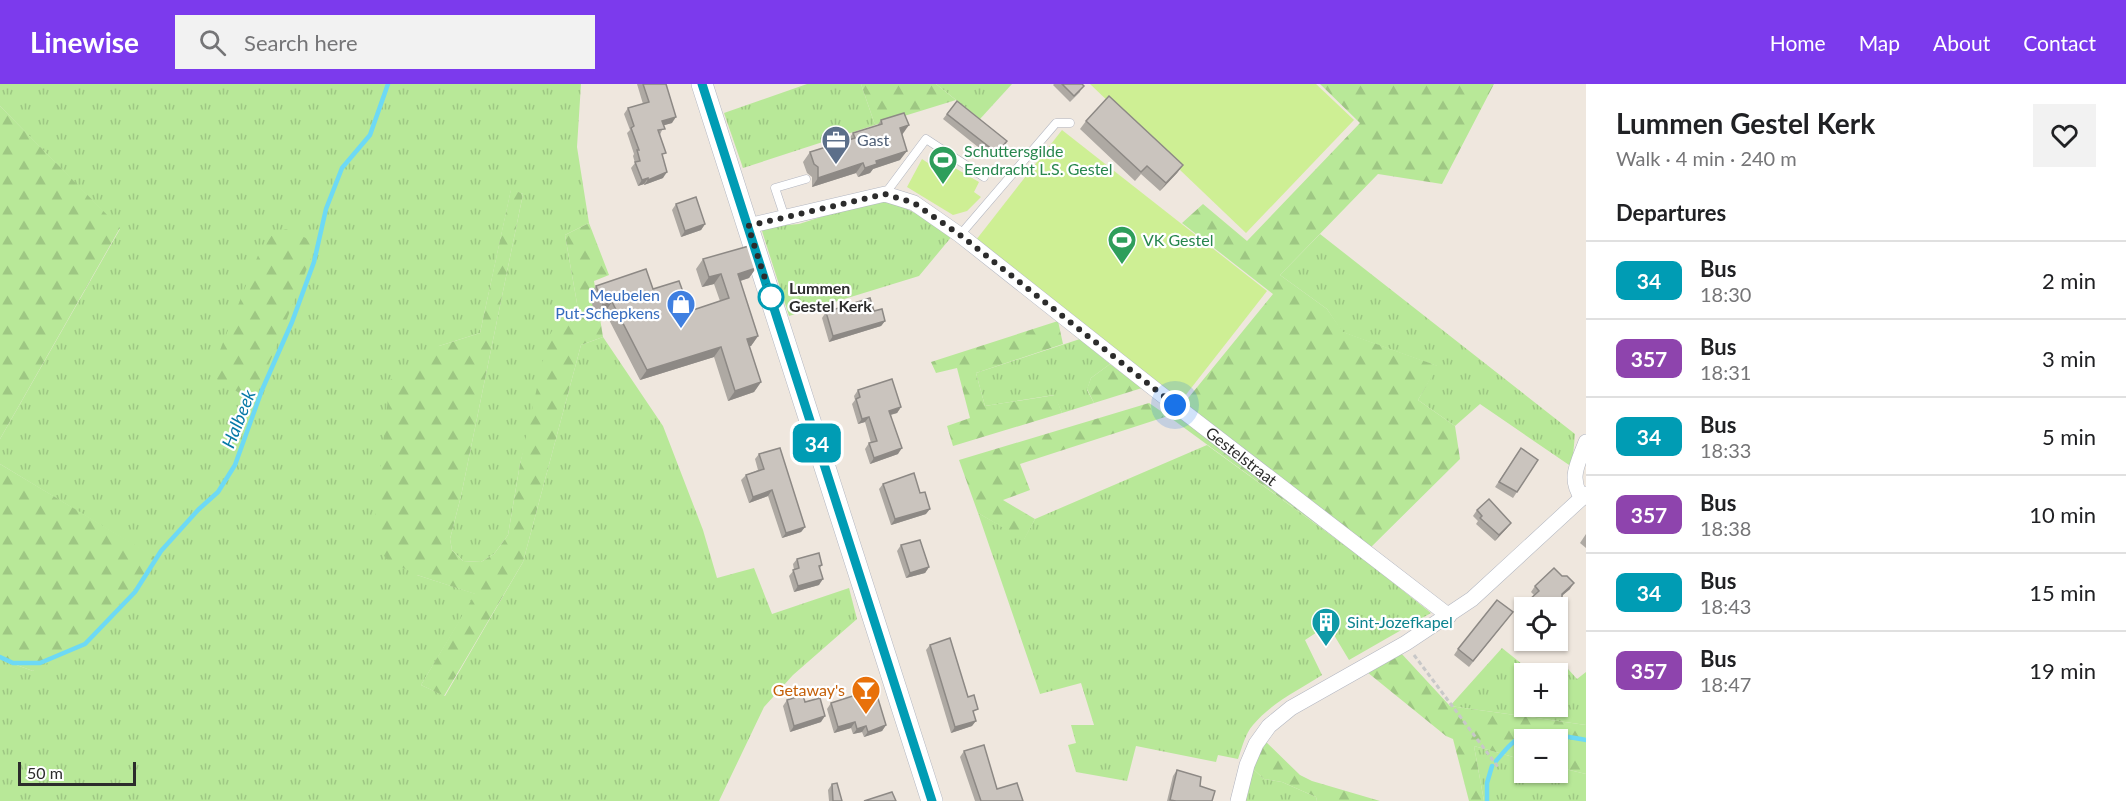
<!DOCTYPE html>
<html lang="en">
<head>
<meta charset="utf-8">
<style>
	:root { --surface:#fff; --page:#f2f2f2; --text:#202124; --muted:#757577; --line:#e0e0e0; --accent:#7c3aed }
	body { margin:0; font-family:Lato,sans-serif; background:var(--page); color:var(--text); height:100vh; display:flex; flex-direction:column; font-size:22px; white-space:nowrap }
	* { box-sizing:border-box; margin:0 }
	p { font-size:20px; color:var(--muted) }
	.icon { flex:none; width:33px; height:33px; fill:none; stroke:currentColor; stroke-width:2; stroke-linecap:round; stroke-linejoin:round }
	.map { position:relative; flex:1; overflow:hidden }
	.details { display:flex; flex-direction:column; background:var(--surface); width:540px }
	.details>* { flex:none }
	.badge { padding:0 12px; border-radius:9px; font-size:21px; line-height:39px }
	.fabs { position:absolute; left:1514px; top:513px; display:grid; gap:12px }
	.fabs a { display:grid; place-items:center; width:54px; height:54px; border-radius:0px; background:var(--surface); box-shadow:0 2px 4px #0004; font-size:30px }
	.scale { position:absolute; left:18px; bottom:15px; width:118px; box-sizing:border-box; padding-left:6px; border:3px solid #2c2c2c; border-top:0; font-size:16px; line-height:21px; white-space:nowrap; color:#2c2c2c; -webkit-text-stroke:4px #fff; paint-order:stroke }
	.you { position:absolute; width:30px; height:30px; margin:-15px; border:4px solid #fff; border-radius:50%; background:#1a73e8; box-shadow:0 0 0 9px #1a73e833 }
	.map>.badge { position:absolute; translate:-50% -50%; box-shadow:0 0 0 3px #fff }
	h2 { padding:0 30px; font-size:22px; line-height:54px }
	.round { display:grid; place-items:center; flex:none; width:63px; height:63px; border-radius:0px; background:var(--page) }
	.head { display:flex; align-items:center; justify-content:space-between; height:102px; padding:0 30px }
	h1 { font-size:28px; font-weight:700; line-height:45px }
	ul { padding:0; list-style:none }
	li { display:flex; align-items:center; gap:18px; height:78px; padding:0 30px; border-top:2px solid var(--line) }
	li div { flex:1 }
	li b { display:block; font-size:22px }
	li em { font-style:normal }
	li .badge { min-width:66px; font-weight:700; text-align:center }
	header { display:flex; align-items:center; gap:36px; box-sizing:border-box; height:84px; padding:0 30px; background:var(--accent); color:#fff }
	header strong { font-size:28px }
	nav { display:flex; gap:33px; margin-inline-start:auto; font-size:21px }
	.search { width:420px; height:54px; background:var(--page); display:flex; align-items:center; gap:15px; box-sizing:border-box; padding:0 21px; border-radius:0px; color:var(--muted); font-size:22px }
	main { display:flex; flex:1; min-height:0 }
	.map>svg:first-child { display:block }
</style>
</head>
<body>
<header>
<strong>Linewise</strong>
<div class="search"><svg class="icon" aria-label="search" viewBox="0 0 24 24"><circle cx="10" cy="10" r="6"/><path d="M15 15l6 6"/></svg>Search here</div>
<nav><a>Home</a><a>Map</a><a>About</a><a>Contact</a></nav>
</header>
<main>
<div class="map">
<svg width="1586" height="717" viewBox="0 0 1586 717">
	<defs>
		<pattern id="grass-tufts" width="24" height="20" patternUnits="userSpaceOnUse" patternTransform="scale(1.5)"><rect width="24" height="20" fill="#b8e898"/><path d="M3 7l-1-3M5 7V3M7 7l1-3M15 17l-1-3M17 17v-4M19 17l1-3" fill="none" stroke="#9ec783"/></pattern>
		<pattern id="forest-firs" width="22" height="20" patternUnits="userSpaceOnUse" patternTransform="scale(1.5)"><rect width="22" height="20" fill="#b8e898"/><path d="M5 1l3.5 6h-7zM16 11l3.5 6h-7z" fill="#9ec783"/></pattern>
	</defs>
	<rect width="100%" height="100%" fill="#efe7de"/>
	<g fill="url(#grass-tufts)">
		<polygon points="0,0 581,0 577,63 589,139 565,151 578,225 559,235 520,380 508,451 494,470 481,478 463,477 452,466 450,455 461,412 523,110 511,106 480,249 439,262 417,491 476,510 421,601 445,612 523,478 581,261 603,253 663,342 703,446 717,494 754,484 772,530 849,504 857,535 793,591 764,623 719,717 0,717 0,575 33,587 155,474 0,380 0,355 120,145 0,22"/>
		<polygon points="807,0 861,0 875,41 743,84 724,29"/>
		<polygon points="936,0 1012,0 980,35"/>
		<path d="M871,117c31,0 56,19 82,34l-34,41 -130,40 -27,-85 3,-4 34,-3z"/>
		<polygon points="1320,150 1575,350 1572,383 1480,320 1455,342 1418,316 1437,282 1342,248 1327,225 1280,191"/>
		<polygon points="1080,255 1110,280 1091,294 1087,306 1094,319 1062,329 1054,311 985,322 976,289"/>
		<path d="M1207,361l154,112 70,56 -82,47 -21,-35 -23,15 17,35c-23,15 -51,28 -69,50 -8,9 -11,23 -15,34l-20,-4 -2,7 -80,-16 -9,35 -51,-9 -8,-27 8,-2 -5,-18h23l-13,-42 -41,11 -62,-181 46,26 11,-20z"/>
		<polygon points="1502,564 1533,589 1524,590 1524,622 1557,622 1557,594 1568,585 1577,595 1586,588 1586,641 1450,622"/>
		<polygon points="1474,662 1524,676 1524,688 1557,688 1557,683 1586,690 1586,717 1484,717"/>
		<polygon points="1251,683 1264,695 1282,698 1316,713 1317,717 1244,717"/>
	</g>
	<g fill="url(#forest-firs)">
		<polygon points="861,0 936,0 956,16 875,41"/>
		<polygon points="1320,0 1494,0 1442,100 1378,90 1280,191 1327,225 1343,248 1438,282 1418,316 1455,342 1460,375 1361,473 1168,332 1020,380 1030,406 1003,416 1035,435 1024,456 978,429 959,376 1149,319 1168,332 1185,318 1273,210 1182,139 1203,120 1247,157 1360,39"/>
		<polygon points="0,22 120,144 0,355"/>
		<polygon points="511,105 523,110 461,412 450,455 452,466 463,477 481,478 494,470 508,451 520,380 548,254 559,235 578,225 565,151 589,139 609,191 594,197 603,253 581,261 523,478 444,612 421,601 475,510 417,491 386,475 373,451 390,296 439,262 480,249"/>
		<polygon points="286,145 317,159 254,318 210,291 261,164 274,149"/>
		<polygon points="1058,237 1063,260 976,289 985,322 1055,311 1062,329 953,362 947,342 970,334 957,284 936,289 931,278"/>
		<polygon points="1110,280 1142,304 1094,319 1087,305 1091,294"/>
		<polygon points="0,380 155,473 135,504 78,562 33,587 0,575"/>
		<polygon points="1400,568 1450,622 1586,641 1586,690 1557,683 1557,656 1524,656 1524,676 1474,662 1484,717 1469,717 1453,655 1446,652 1367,588"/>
		<polygon points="1264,656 1300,691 1312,697 1380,717 1317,717 1316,713 1282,698 1264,695 1251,683"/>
	</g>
	<g fill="#ceef94">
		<polygon points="1090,0 1316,0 1354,36 1246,149"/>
		<polygon points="1062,46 1267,207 1181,317 976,156"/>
		<polygon points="936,73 979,98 974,108 981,113 967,127 953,131 907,103 922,75 931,81"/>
	</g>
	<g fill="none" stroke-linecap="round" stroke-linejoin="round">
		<g stroke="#6dd9f5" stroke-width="4.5">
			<polyline points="0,573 13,579 40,579 85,560 135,508 161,467 198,426 218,408 235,381 262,306 292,238 314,178 326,125 342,84 370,51 388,0"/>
			<path d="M1496,677c8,-9 16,-21 28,-25 17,-5 45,1 62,4"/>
			<polyline points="1487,717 1487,699 1492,682"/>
		</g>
		<g stroke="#b2b6c1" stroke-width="9">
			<g id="service">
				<polyline points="885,110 926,55 984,93"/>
				<polyline points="785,134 775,104 806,95"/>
				<polyline points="960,151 1056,39 1070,39"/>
			</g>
		</g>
		<g stroke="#b2b6c1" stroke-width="16">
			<g id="minor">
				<path id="s1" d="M748,142l137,-32 29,9 46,32 197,156 292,225"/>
				<path d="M1582,414c-14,-20 -4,-34 4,-56"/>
				<polyline points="1238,717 1247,681 1256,660 1269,642 1291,624 1406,559 1472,515 1586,410"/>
			</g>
		</g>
		<g stroke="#b2b6c1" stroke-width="22">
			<polyline id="secondary" points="702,0 932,717"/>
		</g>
		<polyline stroke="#c8c8c8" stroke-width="3" stroke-dasharray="4.5 3" stroke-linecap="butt" points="1414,571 1498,683"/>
		<use href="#service" stroke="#fff" stroke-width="8"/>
		<use href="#minor" stroke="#fff" stroke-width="15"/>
		<use href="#secondary" stroke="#fff" stroke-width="21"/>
	</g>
	<g fill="#aea9a3">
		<polygon points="637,0 666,0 672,39 664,41 660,51 663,73 663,94 644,101 644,100 638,102 631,84 635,79 633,72 634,70 627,49 630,46 624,30 628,24 643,20"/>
		<polygon points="1054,0 1082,0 1080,8 1070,18 1053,1"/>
		<polygon points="957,17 1007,57 993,75 943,35"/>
		<polygon points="881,36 902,51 900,76 873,85 870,89 858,93 856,89 812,103 812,93 807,89 803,78 810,68 848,56 853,49 877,42"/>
		<polygon points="1086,37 1183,81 1177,89 1160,107 1141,90 1135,97 1080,45"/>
		<polygon points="676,120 705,140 701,146 681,153 672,126"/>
		<polygon points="703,175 756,184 749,194 740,197 758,252 751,262 749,262 761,298 754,308 728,317 714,273 640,296 605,228 596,231 589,212 596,202 653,205 690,227 720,217 714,200 702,203 696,185"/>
		<polygon points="874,227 885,237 881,242 829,258 822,234 826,228"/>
		<polygon points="858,306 901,323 897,329 891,331 898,370 870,380 865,365 869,359 871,359 865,338 858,340 852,320 855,316 854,312"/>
		<polygon points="1521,364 1538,376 1513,414 1495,403"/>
		<polygon points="759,370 805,443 801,448 782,454 768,412 749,419 741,396 746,391 758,386 755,375"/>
		<polygon points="883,400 926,430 891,441 879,405"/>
		<polygon points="1477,426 1507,444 1495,457 1476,440 1478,437 1473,432"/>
		<polygon points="1586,450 1586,464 1580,459"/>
		<polygon points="901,461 929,483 925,489 906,494 897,467"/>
		<polygon points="797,475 822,481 820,484 819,501 794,508 789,492 794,486 793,480"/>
		<polygon points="1535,502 1570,505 1562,512 1558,522 1556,524 1527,524 1525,522 1529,516 1534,511 1531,508"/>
		<polygon points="1513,528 1469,583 1454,571 1458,565"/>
		<polygon points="930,561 974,631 972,642 951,649 926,566"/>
		<polygon points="860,613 886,641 882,647 864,653 862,648 853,650 851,644 834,649 827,625 831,619"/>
		<polygon points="787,616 805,618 821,638 790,648 783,622"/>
		<polygon points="964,667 997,705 1023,717 975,717 960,673"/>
		<polygon points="1177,686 1200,702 1212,717 1167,717 1173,692"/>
		<polygon points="832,700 842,717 829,717 828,706"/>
	</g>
	<g fill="#8d8985">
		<polygon points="676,33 672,39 658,43 662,37"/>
		<polygon points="909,41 902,51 900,44"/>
		<polygon points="907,67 900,76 873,85 870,89 858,93 865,84 876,77"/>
		<polygon points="863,79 856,89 812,103 818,94"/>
		<polygon points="1183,81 1177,89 1160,107 1166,99"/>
		<polygon points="667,88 663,94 644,101 648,96"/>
		<polygon points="648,94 644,100 638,102 642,96"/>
		<polygon points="705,140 701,146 681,153 685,147"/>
		<polygon points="756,184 749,194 731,200 738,190"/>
		<polygon points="721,190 714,200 702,203 709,193"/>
		<polygon points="612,218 605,228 596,231 603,221"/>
		<polygon points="885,237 881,242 829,258 833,252"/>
		<polygon points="758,252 751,262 740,265 747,255"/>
		<polygon points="721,263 714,273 640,296 647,286"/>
		<polygon points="761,298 754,308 728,317 735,307"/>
		<polygon points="901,323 897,329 885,332 889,327"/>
		<polygon points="869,333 865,338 858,340 862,335"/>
		<polygon points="902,364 898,370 870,380 874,374"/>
		<polygon points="772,406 768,412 749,419 753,413"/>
		<polygon points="930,425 926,430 891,441 895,435"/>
		<polygon points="1511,439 1507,444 1495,457 1499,451"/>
		<polygon points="805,443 801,448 782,454 786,449"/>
		<polygon points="929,483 925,489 906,494 910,489"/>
		<polygon points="823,495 819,501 794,508 798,502"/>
		<polygon points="1574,499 1570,505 1558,515 1562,510"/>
		<polygon points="825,632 821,638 790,648 794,642"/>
		<polygon points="976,637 972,642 951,649 955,643"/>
		<polygon points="855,638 851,644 834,649 838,643"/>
		<polygon points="886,641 882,647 864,653 868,648"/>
		<polygon points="866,642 862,648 853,650 857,645"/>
	</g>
	<g fill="#cac4be" stroke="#8d8985" stroke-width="1.5">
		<polygon points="643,0 666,0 676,33 662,37 665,45 658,46 666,69 662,70 667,88 648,96 648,94 642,96 635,78 640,77 637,66 639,66 631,44 634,42 628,24 649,18"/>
		<polygon points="1062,0 1082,0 1084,2 1074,12"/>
		<polygon points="1109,12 1183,81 1166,99 1147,82 1141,88 1086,37"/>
		<polygon points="957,17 1007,57 997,69 947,30"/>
		<polygon points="904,29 909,41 900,44 907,67 876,77 877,80 865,84 863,79 818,94 818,83 814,80 810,68 855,54 853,49 882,40 881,36"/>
		<polygon points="696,113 705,140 685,147 676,120"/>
		<polygon points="749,162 756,184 738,190 758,252 747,255 761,298 735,307 721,263 647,286 612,218 603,221 596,202 646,185 653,205 679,197 690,227 729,214 721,190 709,193 703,175"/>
		<polygon points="870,214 874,227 882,225 885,237 833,252 826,228"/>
		<polygon points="892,295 901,323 889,327 902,364 874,374 869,359 877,357 869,333 862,335 856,315 860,313 858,306"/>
		<polygon points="780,364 805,443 786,449 772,406 753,413 746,391 764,385 759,370"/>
		<polygon points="1521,364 1538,376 1517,408 1499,398"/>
		<polygon points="914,389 920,409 925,408 930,425 895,435 883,400"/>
		<polygon points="1489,415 1511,439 1499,451 1480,434 1482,432 1477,426"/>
		<polygon points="920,456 929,483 910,489 901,461"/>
		<polygon points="819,469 822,481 819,482 823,495 798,502 793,486 799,484 797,475"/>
		<polygon points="1554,484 1562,492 1567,492 1574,499 1562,510 1562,516 1555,522 1556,524 1536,524 1529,516 1539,507 1535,502"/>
		<polygon points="1497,516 1513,528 1473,577 1458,565"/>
		<polygon points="950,554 968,613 974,611 978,625 973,627 976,637 955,643 930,561"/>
		<polygon points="876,608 886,641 868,648 866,642 857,645 855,638 838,643 831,619 859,610 860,613"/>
		<polygon points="803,611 805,618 820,614 825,632 794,642 787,616"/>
		<polygon points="984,661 997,705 1017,699 1023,717 981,717 964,667"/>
		<polygon points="1177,686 1201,693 1200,702 1215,707 1212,717 1176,717 1170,716"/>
		<polygon points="837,699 842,717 833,717 832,700"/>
		<polygon points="892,708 896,717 864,717"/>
	</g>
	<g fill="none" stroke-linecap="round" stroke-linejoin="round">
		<g stroke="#fff" stroke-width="14">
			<polyline id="line" points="702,0 932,717"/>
		</g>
		<use href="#line" stroke="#009cb4" stroke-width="9"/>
		<polyline stroke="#2c2c2c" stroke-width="6" stroke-dasharray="0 10.8" points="771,213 748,142 885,110 914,119 960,151 1175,321"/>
	</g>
	<defs>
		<g id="office-pin" transform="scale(1.5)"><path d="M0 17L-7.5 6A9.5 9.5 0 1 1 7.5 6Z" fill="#5c6f8a" stroke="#fff"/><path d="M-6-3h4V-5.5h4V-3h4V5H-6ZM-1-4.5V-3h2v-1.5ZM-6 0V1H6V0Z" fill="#fff"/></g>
		<g id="stadium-pin" transform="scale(1.5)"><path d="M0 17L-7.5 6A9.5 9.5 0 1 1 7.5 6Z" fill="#2e9e5b" stroke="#fff"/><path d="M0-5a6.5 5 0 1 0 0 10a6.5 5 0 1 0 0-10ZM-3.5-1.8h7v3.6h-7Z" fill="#fff"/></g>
		<g id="shop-pin" transform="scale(1.5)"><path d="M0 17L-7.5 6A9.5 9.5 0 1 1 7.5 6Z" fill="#3f7fe0" stroke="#fff"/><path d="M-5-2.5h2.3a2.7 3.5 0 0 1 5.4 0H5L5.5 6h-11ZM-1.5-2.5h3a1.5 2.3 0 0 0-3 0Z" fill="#fff"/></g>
		<g id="building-pin" transform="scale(1.5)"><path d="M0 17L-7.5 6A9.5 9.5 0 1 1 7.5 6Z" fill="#0f9aa8" stroke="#fff"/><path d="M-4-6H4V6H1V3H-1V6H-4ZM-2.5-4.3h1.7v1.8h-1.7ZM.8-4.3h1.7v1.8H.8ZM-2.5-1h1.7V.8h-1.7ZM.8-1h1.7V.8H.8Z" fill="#fff"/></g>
		<g id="bar-pin" transform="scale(1.5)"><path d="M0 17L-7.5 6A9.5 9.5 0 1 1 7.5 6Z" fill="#e8710a" stroke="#fff"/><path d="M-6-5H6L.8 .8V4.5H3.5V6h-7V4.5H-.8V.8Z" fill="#fff"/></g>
	</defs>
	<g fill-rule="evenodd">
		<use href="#office-pin" x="836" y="56"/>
		<use href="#stadium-pin" x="943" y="76"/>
		<use href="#stadium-pin" x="1122" y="156"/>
		<use href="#shop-pin" x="681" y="220"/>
		<use href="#building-pin" x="1326" y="538"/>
		<use href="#bar-pin" x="866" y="606"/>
	</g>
	<circle fill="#fff" stroke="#009cb4" stroke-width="3" cx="771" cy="213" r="12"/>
	<g text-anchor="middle" stroke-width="4.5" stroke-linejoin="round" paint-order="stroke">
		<g font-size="16" fill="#4e5e75" stroke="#fff" text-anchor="start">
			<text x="857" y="62">Gast</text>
		</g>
		<g font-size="16" fill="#27864d" stroke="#fff" text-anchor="start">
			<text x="964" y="73">Schuttersgilde<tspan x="964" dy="18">Eendracht L.S. Gestel</tspan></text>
			<text x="1143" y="162">VK Gestel</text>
		</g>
		<g font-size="16" font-weight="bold" fill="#2c2c2c" stroke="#fff" text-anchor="start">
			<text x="789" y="210">Lummen<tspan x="789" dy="18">Gestel Kerk</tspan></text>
		</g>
		<g font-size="16" fill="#366cbe" stroke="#fff" text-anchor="end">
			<text x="660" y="217">Meubelen<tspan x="660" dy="18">Put-Schepkens</tspan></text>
		</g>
		<g font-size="16" fill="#2c2c2c" stroke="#fff">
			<text dy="6" stroke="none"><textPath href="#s1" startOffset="585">Gestelstraat</textPath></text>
		</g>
		<g font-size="16" fill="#0d838f" stroke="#fff" text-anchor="start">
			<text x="1347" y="544">Sint-Jozefkapel</text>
		</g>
		<g font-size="16" fill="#c56008" stroke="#fff" text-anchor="end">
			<text x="845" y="612">Getaway's</text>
		</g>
		<g font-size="18" font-style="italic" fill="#0679a7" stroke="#fff">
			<text transform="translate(239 335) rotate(-68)" y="6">Halbeek</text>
		</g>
	</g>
</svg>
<div class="fabs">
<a><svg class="icon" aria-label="locate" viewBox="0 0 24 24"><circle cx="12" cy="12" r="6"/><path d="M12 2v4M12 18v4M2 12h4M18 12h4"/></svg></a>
<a>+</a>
<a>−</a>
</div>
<div class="scale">50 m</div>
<div class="you" style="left:1175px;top:321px"></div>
<b class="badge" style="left:817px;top:359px;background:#009cb4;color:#fff">34</b>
</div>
<section class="details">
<div class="head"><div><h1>Lummen Gestel Kerk</h1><p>Walk · 4 min · 240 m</p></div><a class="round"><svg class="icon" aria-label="heart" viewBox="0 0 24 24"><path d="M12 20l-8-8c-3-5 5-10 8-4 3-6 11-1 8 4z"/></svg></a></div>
<h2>Departures</h2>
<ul>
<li><span class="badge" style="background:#009cb4;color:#fff">34</span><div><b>Bus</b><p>18:30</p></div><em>2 min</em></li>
<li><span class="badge" style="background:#8e44ad;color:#fff">357</span><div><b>Bus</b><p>18:31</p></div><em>3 min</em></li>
<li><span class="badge" style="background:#009cb4;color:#fff">34</span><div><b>Bus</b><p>18:33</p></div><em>5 min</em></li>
<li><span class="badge" style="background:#8e44ad;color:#fff">357</span><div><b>Bus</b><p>18:38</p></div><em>10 min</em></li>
<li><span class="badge" style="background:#009cb4;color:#fff">34</span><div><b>Bus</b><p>18:43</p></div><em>15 min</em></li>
<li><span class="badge" style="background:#8e44ad;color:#fff">357</span><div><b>Bus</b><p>18:47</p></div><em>19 min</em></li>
</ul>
</section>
</main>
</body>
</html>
